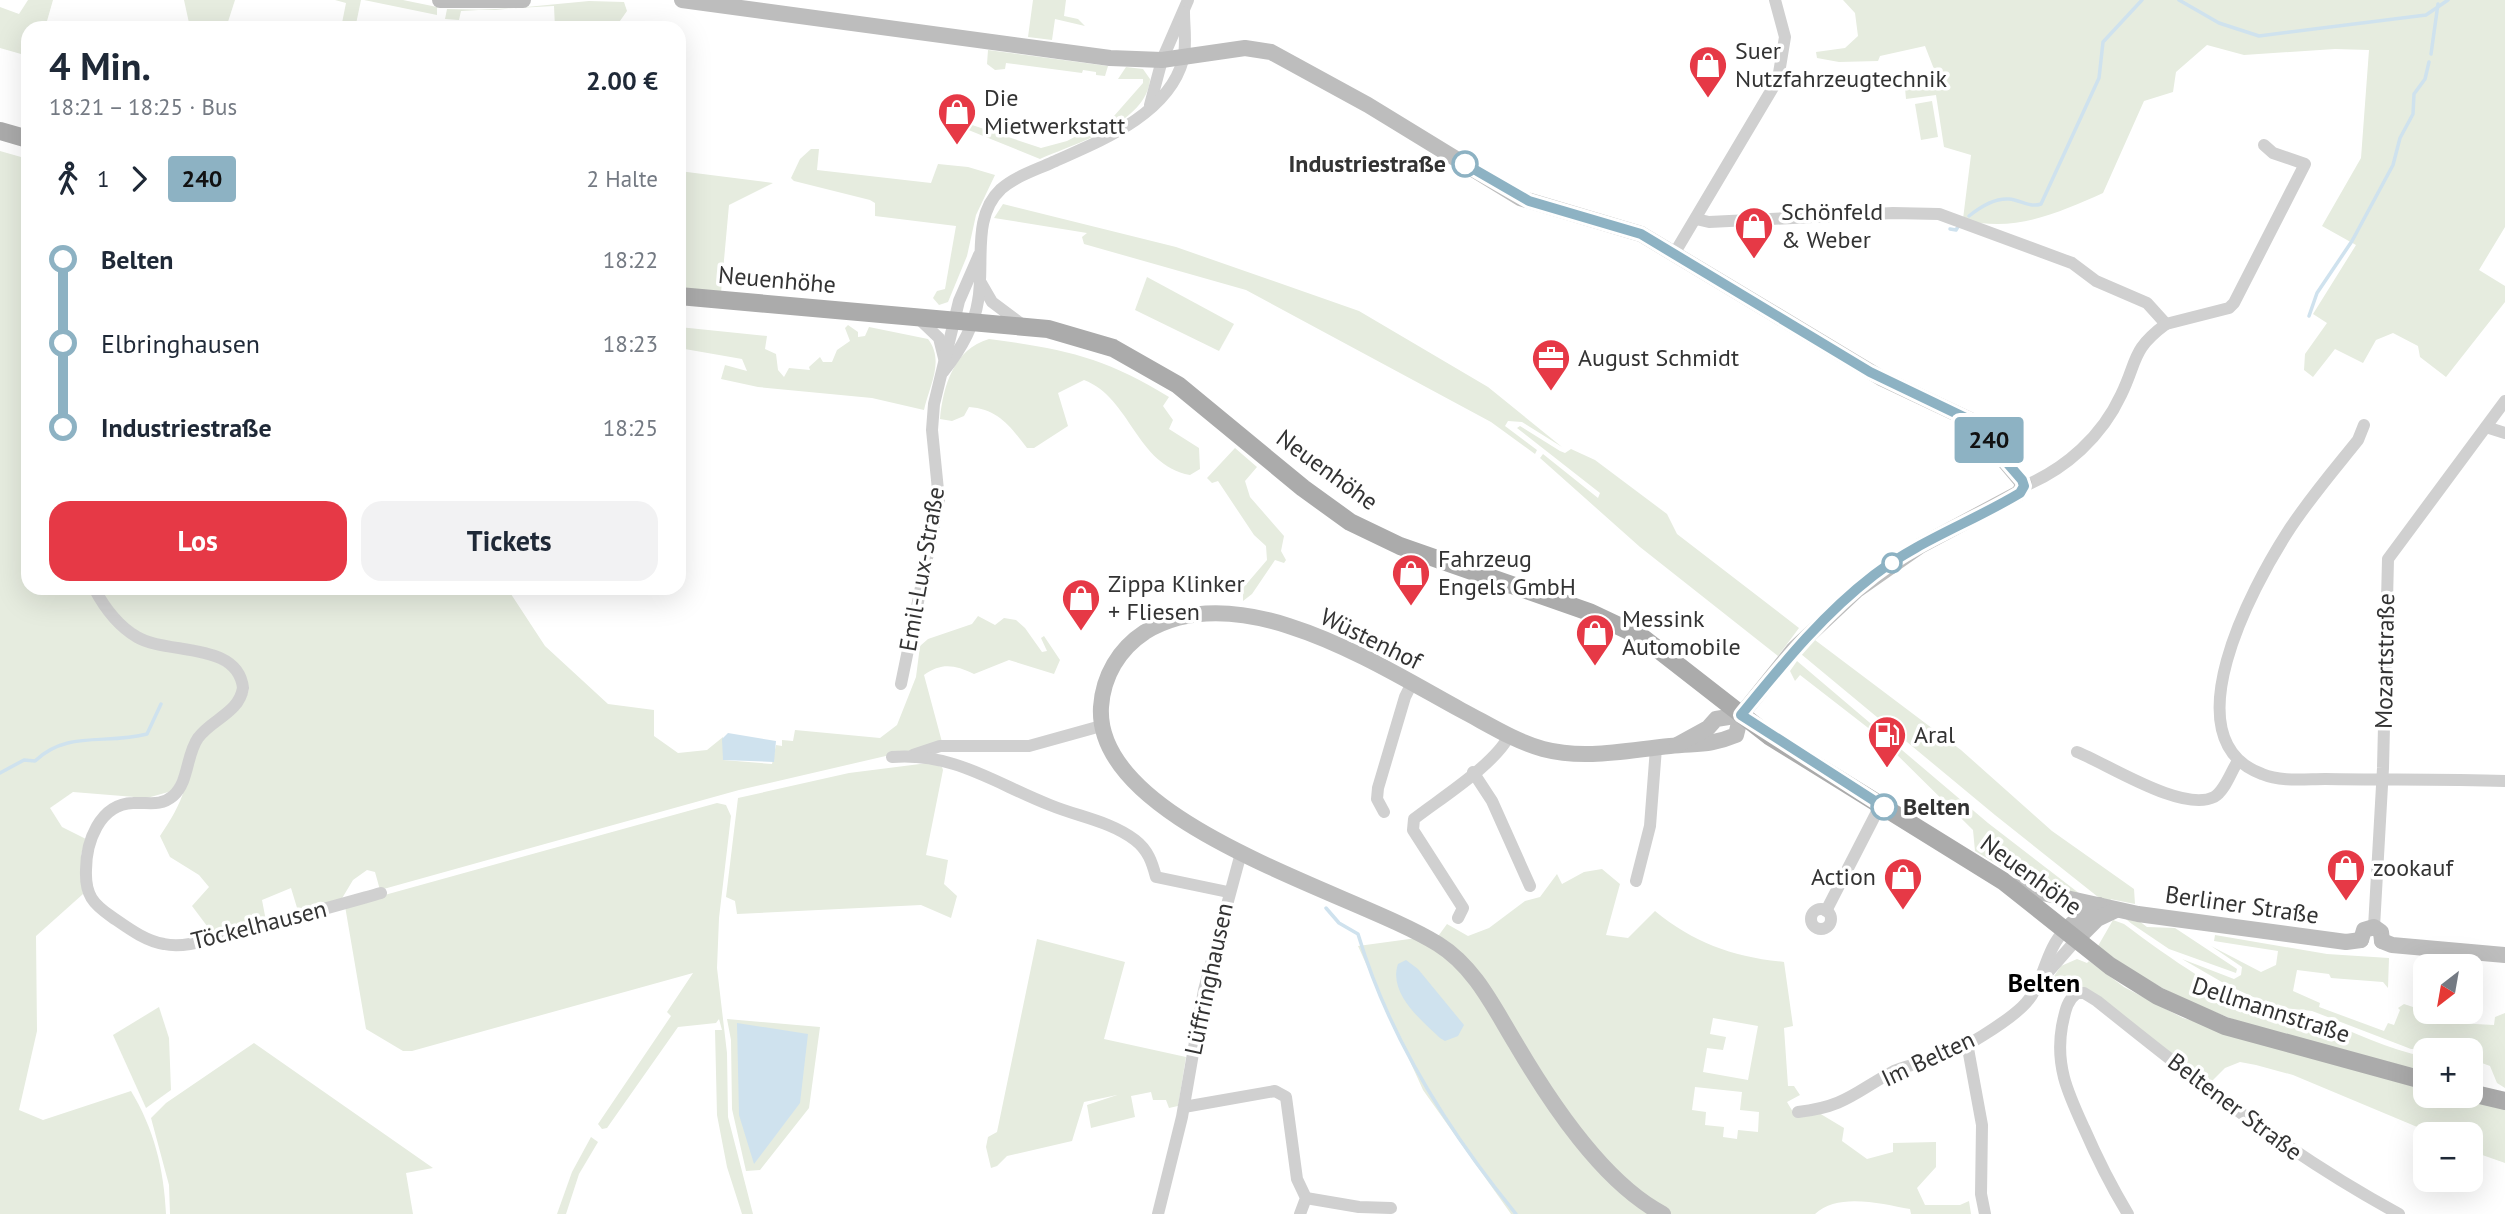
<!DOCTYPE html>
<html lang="de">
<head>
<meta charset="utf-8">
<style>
	:root { --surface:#fff; --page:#f2f2f3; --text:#1f2937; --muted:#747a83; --accent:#e63946 }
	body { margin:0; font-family:"PT Sans",sans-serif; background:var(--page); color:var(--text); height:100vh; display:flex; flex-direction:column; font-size:26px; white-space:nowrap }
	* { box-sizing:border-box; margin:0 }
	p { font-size:23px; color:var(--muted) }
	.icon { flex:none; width:38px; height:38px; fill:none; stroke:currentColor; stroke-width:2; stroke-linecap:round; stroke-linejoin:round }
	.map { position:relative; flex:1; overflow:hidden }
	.details { position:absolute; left:21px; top:21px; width:665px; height:574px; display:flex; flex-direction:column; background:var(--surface); border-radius:21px; box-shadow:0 7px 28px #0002 }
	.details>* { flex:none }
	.badge { padding:0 14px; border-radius:5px; font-size:24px; line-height:46px }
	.needle { width:46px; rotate:211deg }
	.fabs { position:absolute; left:2413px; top:954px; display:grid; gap:14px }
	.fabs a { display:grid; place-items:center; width:70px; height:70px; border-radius:14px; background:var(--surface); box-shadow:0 7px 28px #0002; font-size:35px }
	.map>.badge { position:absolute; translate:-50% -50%; box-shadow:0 0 0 4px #fff }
	.legs { display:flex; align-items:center; gap:10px; height:77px; padding:0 28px; font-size:23px }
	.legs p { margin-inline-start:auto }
	.summary { display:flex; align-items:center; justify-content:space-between; height:119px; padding:0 28px }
	h1 { font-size:38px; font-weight:800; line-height:52px }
	.primary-button { display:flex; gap:14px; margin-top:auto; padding:14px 28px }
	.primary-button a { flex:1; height:80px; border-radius:21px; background:var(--accent); color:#fff; font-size:28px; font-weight:800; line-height:80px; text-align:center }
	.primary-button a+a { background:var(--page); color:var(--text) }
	ul { padding:0 28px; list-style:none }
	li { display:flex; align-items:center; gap:24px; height:84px; font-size:26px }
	li i { display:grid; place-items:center; width:10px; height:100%; margin:0 9px; background:currentColor }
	li i::after { content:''; width:18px; height:18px; margin:-9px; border:5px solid; border-radius:50%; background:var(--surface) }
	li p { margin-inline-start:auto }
	li:first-child i { background:linear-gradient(#0000 50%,currentColor 0) }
	li:last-child i { background:linear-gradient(currentColor 50%,#0000 0) }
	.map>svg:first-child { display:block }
</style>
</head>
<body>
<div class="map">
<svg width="2505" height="1214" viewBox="0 0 2505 1214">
	<rect width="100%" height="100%" fill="#fff"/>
	<g fill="#e6ecdf" fill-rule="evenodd">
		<polygon points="28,0 53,0 45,28 28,28 28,56 0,48 0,7 19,14"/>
		<polygon points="184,0 235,0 226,28 198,28 189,23"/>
		<polygon points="335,0 361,0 356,24 375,28 341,28 346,3"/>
		<polygon points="364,0 403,0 437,7 437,15"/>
		<polygon points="1033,0 1066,0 1064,16 1078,19 1085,26 1055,19 1052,40 1028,37"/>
		<path d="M1843,0h662v227l-26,43 26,16v16l-59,75 -26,-20 -2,-11 -25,-13 -17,7 -13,23 -28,-14 -22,28 -9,-7 1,-16 22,-31 -14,-9 43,-69 -34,-19 39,-68 8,-108 -34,-1 -91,6 -37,-10 -31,27 -3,20 -29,9 -41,92c-45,20 -91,41 -140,26l8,-64 -27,-8 -8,-52 -30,4 -1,-11 34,-6 -14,-36 -45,10 -2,5 -39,1 -22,-4 -1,-6 29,-4 13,-12 -3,-23z"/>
		<polygon points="589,1 624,2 627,11 615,28 555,28 554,6 461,11 459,20 445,19 447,9 495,10"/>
		<polygon points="988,50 1108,66 1105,76 1096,75 1096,72 1083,70 1082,73 1006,63 1005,69 995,70 987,64"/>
		<path d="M1126,67l17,2 7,10c-3,44 -76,65 -110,80l-74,-30v-6l75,25 26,-7 47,-25 29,-33v-4h-25z"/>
		<polygon points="1932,101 1938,137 1921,140 1915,104"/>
		<polygon points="811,149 819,149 817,170 931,183 938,164 968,167 995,175 976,215 967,256 948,302 939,305 933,298 937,291 945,289 956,226 875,216 875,203 870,200 794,181 791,178 800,159"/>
		<path d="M0,151l28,8v429h63l27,38 90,31 25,15 10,26 -44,35 -27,58 -25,7 -74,-6 -23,16 12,19 24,12 -5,16 2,39 -47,42 1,95 -18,79 24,10 88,-29c23,38 33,78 35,123h-166z"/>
		<polygon points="679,171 773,183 729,205 721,293 679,289"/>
		<polygon points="1003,204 1176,247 1359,311 1488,387 1562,447 1522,422 1508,421 1505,426 1537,450 1535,454 1491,422 1246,290 1084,244 1082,237 1087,233 994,218"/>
		<polygon points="1147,277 1234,324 1219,351 1135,310"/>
		<path d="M848,325l10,7v5l7,-1 4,-9 59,12c17,22 1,47 -4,71l-52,-12 -114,-11 -37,-8 4,-14 22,6 -5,-12 -63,-11v-21l88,9 -2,13 11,5 2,16 6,7 5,-9 21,2 -1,-3 11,-10 3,5h9l5,-12 13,-9 -5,-13z"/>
		<path d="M989,339c75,10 115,18 180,58l-6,9 10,14 -4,9 30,19 1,21 -10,6c-54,-10 -59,-77 -106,-95l-26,13 10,33 -34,22h-7c-17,-22 -29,-39 -58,-41l-5,9 -12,5 -12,-2c3,-33 14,-70 49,-80z"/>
		<polygon points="1520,426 1560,451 1565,453 1571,449 1595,460 1667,514 1677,534 1799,628 1778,656 1640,547 1540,458 1543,454 1598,498 1600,493 1517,428"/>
		<polygon points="1235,448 1257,467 1245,481 1250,497 1284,536 1281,551 1286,560 1284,563 1275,560 1252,594 1243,601 1243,588 1267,560 1266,546 1254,535 1218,481 1212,483 1207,478"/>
		<path d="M98,588h409l38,58 63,58 46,6v26l24,17 29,-3 16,-13v23l49,4 4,-19 6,1v-6l11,1 2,-11 85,8 17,-13 19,-48 4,-31 8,-7 44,-15 6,-8 17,9 9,-7 12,2 9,8 17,24 5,-1 -6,-13 3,-2 16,24 -6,14 -45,-14 -35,14c-19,-9 -32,-12 -50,1l18,67 -25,11 -14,-1 -164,38 -359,100 -5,-18 -8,-2 -14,10 -12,20 -43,11 -7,-23 -29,12 4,21 -53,13 -21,-28 17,-19 -10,-12 -29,-18 -10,-21c10,-15 20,-31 25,-49 6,-17 8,-36 21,-51 14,-16 39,-25 43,-48l-8,-18 -95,-33 -24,-17z"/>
		<polygon points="1815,640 1961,750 2052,831 2134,889 2135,904 2110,899 2147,927 2175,928 2237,969 2236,973 2169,949 2132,924 1995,815 1801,654"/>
		<polygon points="1797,661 1988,823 2084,897 2037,888 1975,851 1973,830 1876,734 1800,675 1795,681 1790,671"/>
		<polygon points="928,763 942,767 943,770 926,855 948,860 944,884 957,896 951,918 921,905 737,914 735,901 726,897 738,798 849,773"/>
		<polygon points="717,803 726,805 731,816 719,918 717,968 727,1053 728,1117 753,1214 742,1214 727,1167 717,1115 715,1030 722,1030 719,1019 716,1023 678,1027 607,1128 602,1129 598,1124 671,1016 667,1012 693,973 412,1051 403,1051 366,1029 345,906"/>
		<path d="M1602,869l18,15 -14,51 22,3 27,-27c39,32 78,46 129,51l9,64 -9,2 4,58h6l6,9 -13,7 9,15 23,-4 25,15 -2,13 25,18 26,-7v-9l43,-1v25l-19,21 8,17h35l9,-4 2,13h-60l-1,-5c-28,-5 -72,-17 -95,5h-304l-88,-124 -65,-144 81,-11 8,-11 21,12 21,-8 36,-27 15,-4 17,-23 5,10 22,-12zM1713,1018l45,8 -10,54 -45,-8 4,-24 16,2 3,-13 -16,-3zM1695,1087l47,5 -2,18 19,2 -1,20 -20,-2 -1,9 -14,-2 1,-10 -19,-2 1,-13 -14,-2z"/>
		<path d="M2113,920l11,4c47,35 97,71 153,91 14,5 28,-1 42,4 36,13 68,30 106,38v14l-15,-1c-112,-31 -218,-50 -312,-124z"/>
		<polygon points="2215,935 2327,954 2389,958 2388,988 2383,982 2331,978 2329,974 2297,970 2293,991 2320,1003 2319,1007 2384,1031 2388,1023 2394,1025 2400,1010 2398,1008 2404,1004 2413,1007 2418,1013 2423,1013 2425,1007 2426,1012 2456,1014 2456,1023 2494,1025 2495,1017 2505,1013 2505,1088 2497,1083 2490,1066 2471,1059 2471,1050 2411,1049 2312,1011 2275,1007 2227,985 2182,959 2234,979 2241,975 2242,967 2211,946 2261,972 2276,965 2278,951 2214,941"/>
		<polygon points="1037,939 1125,962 1104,1039 1186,1057 1178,1106 1169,1108 1166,1100 1153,1100 1151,1092 1131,1096 1135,1117 1091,1128 1087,1105 1117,1095 1084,1102 1072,1141 1007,1156 997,1166 991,1168 986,1147 988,1137 997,1132"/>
		<path d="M2077,959l10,4 2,-2 35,26 59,31 242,70 1,8h30l49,12v55l-34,-12v-17h-37l-141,-59 -37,-10 -16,-3 -15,6 -16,16 -127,-97c-9,-3 -15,-1 -20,6l-16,-5 15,-22z"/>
		<polygon points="159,1007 169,1038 171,1090 146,1108 113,1035"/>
		<polygon points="727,1019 820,1027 809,1108 760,1170 746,1171 732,1109 731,1040"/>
		<polygon points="254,1043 433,1168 406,1173 413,1214 170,1214 169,1185 151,1118 166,1103"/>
		<polygon points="591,1137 598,1142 579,1174 566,1214 557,1214 572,1172"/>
	</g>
	<g fill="#cfe2ee">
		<polygon points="728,733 776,741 774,762 723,760 722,739"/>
		<path d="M1406,960l12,9 46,56 -6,11 -13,5 -5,-3c-19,-18 -52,-45 -42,-74z"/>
		<polygon points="737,1023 808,1034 800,1103 754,1164 739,1115"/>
	</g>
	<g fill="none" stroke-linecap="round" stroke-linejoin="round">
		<g stroke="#cfe2ee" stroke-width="3.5">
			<polyline points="2179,0 2219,23 2259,36 2426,15 2448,0"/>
			<polyline points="2431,54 2438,4"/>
			<path d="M1969,216c11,-9 26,-18 40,-17 12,1 20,9 32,5l58,-126 4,-36 39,-42"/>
			<polyline points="1950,229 1956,230 1959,225"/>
			<polyline points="2309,316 2317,293 2352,241 2393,165 2400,138 2413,114 2414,94 2425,79 2429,62"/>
			<path d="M0,773l24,-13 11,1c32,-31 71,-16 112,-27l14,-30"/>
			<path d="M1326,908l13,15 19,11c31,104 90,197 158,280"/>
		</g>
		<g stroke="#d0d0d0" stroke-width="12">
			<polyline points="1150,105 1162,60 1188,0"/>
			<polyline points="1696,219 1709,222 1893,213 1939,214 2072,263 2096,281 2147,303 2166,324"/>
			<polyline points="1674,254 1778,79 1785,37 1775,0"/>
			<polyline points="981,283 992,302 1024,326"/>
			<polyline points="917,317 939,338 944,358"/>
			<path d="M943,372c16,-20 31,-45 35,-71 7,-36 -7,-84 23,-112 15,-13 35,-19 52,-27 47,-21 115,-47 130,-102 4,-14 1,-33 1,-48"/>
			<path d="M2364,425l-6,15c-24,30 -50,60 -71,93 -34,53 -118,207 -25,241 19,8 43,5 63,5 60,1 120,0 180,2"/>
			<polyline points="2486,427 2505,433"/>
			<path d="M2024,486c42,-17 78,-50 97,-91 17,-35 10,-45 45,-71l63,-16 5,-5 71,-139 -32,-11 -9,-8"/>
			<path d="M94,588c10,19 24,38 43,49 30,18 101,4 106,51 -4,25 -31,31 -45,50 -12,17 -9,44 -25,58 -13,11 -25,6 -40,7 -34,1 -47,40 -47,67 -1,25 7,34 26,47 16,11 33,24 52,27 22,5 47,-6 68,-11 50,-12 99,-26 149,-40"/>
			<polyline points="901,684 939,500 932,430 934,404 959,301 979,255"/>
			<path d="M2077,752c29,11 105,61 137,45 11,-6 17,-26 24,-36"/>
			<polyline points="913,755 940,746 1029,746 1101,726"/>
			<path d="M892,757c62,-5 104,27 158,48 29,12 60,16 85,35 13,10 17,22 21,37l72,15"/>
			<polyline points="1473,772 1492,801 1530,886"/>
			<polyline points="1384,812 1377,799 1378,788 1405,697 1412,683"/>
			<polyline points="1636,881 1650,826 1656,748"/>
			<circle cx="1821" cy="919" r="10"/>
			<polyline points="1826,911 1881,804"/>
			<path d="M1458,918l5,-10 -50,-78 1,-11c27,-21 80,-54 95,-83"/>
			<polyline points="2374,927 2383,768 2388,559 2505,401"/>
			<polyline points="2042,979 2077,939"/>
			<polyline points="1967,1043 1982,1125 1981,1194 1985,1214"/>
			<polyline points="1184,1107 1275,1091 1286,1097 1297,1179 1306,1198 1300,1214"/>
			<path d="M1798,1112c47,-5 57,-20 96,-41 15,-7 31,-8 46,-13 22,-8 65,-35 82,-51 23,-21 21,-55 43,-77"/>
			<polyline points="1306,1198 1359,1207 1391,1208"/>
			<polyline points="1158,1214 1182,1117 1204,990 1241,853"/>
			<path d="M2128,1214c-17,-28 -31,-56 -44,-86 -16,-35 -29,-62 -22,-102 3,-13 4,-25 15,-33h7l13,8c97,78 192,154 302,213"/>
		</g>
		<g stroke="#bdbdbd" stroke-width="16">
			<polyline points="440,0 523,0"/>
			<path d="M682,0l428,58 52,2 83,-12 26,4 97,53 152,93 121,36 240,144 89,42 54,64 -5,9 -99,53 -63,44 -63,59 -53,66 -5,20c-26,11 -40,8 -66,11 -42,4 -85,14 -127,3 -29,-8 -55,-25 -82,-39 -83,-45 -221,-136 -316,-78 -26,17 -42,44 -44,75 -7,118 256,186 337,237 37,23 56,64 78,100 34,58 87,139 147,170"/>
			<polyline points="1677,745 1708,728 1716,719 1741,715"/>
			<polyline points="2012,886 2138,914 2346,942 2361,940"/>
			<polyline points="2065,930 2086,912 2099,905"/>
			<polyline points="2077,939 2097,919 2116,910"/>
			<polyline points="2361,940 2364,930 2374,927 2381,932 2382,941"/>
			<polyline points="2382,941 2392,945 2505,955"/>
		</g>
		<g stroke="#ababab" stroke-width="18">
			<polyline points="0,131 28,139"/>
			<polyline points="679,296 1048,329 1113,348 1178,385 1303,488 1350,522 1400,546 1589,612 1642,637 1769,736 2003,881 2110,966 2158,996 2225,1026 2426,1081"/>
			<polyline points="2471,1093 2505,1101"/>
		</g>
	</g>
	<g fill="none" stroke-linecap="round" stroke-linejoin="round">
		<g stroke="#fff" stroke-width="16">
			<path id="line-1" d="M1465,164l64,37 112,33 229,138 100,48 52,60 2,6 -4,7c-48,29 -102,48 -146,82 -52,40 -92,90 -133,140l143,92"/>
		</g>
		<use href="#line-1" stroke="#8db2c3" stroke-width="10"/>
	</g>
	<defs>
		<g id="shop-pin" transform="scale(2.0125)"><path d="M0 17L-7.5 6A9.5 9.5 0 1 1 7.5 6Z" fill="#e63946" stroke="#fff"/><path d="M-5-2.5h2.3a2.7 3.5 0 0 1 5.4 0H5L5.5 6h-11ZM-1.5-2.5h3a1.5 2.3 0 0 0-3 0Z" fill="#fff"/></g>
		<g id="office-pin" transform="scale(2.0125)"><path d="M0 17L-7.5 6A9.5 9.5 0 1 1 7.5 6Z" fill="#e63946" stroke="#fff"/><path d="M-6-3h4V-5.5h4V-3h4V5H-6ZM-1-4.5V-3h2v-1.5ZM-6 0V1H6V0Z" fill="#fff"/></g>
		<g id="fuel-pin" transform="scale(2.0125)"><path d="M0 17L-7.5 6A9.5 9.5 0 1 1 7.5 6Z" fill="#e63946" stroke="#fff"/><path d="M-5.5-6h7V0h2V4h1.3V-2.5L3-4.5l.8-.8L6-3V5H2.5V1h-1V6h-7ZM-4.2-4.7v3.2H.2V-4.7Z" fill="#fff"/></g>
	</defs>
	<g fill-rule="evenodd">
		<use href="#shop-pin" x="1708" y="65"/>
		<use href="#shop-pin" x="957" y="112"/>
		<use href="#shop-pin" x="1754" y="226"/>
		<use href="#office-pin" x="1551" y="358"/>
		<use href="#shop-pin" x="1411" y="573"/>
		<use href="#shop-pin" x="1081" y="598"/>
		<use href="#shop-pin" x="1595" y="633"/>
		<use href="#fuel-pin" x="1887" y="735"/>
		<use href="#shop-pin" x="2346" y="868"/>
		<use href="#shop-pin" x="1903" y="877"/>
	</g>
	<g fill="#fff" stroke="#8db2c3" stroke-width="3.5">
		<circle cx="1465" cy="164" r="12"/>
		<circle cx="1892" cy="563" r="9"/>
		<circle cx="1884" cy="807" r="12"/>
	</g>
	<g text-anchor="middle" stroke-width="7" stroke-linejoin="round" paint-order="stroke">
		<g font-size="24" fill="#333" stroke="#fff" text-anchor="start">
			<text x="1735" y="59">Suer<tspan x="1735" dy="28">Nutzfahrzeugtechnik</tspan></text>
			<text x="984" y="106">Die<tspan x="984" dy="28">Mietwerkstatt</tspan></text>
			<text x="1781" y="220">Schönfeld<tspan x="1781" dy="28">&amp; Weber</tspan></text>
			<text x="1578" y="366">August Schmidt</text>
			<text x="1438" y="567">Fahrzeug<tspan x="1438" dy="28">Engels GmbH</tspan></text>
			<text x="1108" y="592">Zippa Klinker<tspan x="1108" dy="28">+ Fliesen</tspan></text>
			<text x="1622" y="627">Messink<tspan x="1622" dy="28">Automobile</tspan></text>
			<text x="1914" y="743">Aral</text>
			<text x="2373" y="876">zookauf</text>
			<text x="1876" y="885" text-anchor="end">Action</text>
		</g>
		<g font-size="24" font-weight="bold" fill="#333" stroke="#fff" text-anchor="end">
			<text x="1446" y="172">Industriestraße</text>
			<text x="1903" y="815" text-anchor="start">Belten</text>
		</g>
		<g font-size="24" fill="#333" stroke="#fff">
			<text transform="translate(777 280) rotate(5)" y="8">Neuenhöhe</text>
			<text transform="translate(1327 470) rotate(36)" y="8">Neuenhöhe</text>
			<text transform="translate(922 569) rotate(-80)" y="8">Emil-Lux-Straße</text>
			<text transform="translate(1371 639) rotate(26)" y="8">Wüstenhof</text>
			<text transform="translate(2385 661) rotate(-89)" y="8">Mozartstraße</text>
			<text transform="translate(2031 875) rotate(36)" y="8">Neuenhöhe</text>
			<text transform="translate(2242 905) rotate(8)" y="8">Berliner Straße</text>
			<text transform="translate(259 925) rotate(-14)" y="8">Töckelhausen</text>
			<text transform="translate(1209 979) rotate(-78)" y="8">Lüffringhausen</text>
			<text transform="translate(2271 1010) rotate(18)" y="8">Dellmannstraße</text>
			<text transform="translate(1928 1059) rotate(-25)" y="8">Im Belten</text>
			<text transform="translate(2235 1107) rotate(37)" y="8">Beltener Straße</text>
		</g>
		<g font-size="26" font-weight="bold" fill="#000" stroke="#fff">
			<text x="2044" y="992">Belten</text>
		</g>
	</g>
</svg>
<div class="fabs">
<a><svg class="needle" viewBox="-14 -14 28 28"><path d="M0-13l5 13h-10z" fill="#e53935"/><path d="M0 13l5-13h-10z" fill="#747a83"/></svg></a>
<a>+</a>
<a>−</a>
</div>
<b class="badge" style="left:1989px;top:440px;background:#8db2c3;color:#111">240</b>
<section class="details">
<div class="summary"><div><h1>4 Min.</h1><p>18:21 – 18:25 · Bus</p></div><b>2.00 €</b></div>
<div class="legs"><svg class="icon" aria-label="walk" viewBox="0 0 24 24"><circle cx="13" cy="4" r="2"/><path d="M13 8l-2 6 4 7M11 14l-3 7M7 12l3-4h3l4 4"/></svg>1<svg class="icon" aria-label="forward" viewBox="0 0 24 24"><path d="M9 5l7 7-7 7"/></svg><b class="badge" style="background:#8db2c3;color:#111">240</b><p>2 Halte</p></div>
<ul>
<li><i style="color:#8db2c3"></i><b>Belten</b><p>18:22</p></li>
<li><i style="color:#8db2c3"></i><span>Elbringhausen</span><p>18:23</p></li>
<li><i style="color:#8db2c3"></i><b>Industriestraße</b><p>18:25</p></li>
</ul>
<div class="primary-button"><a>Los</a><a>Tickets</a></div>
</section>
</div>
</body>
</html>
